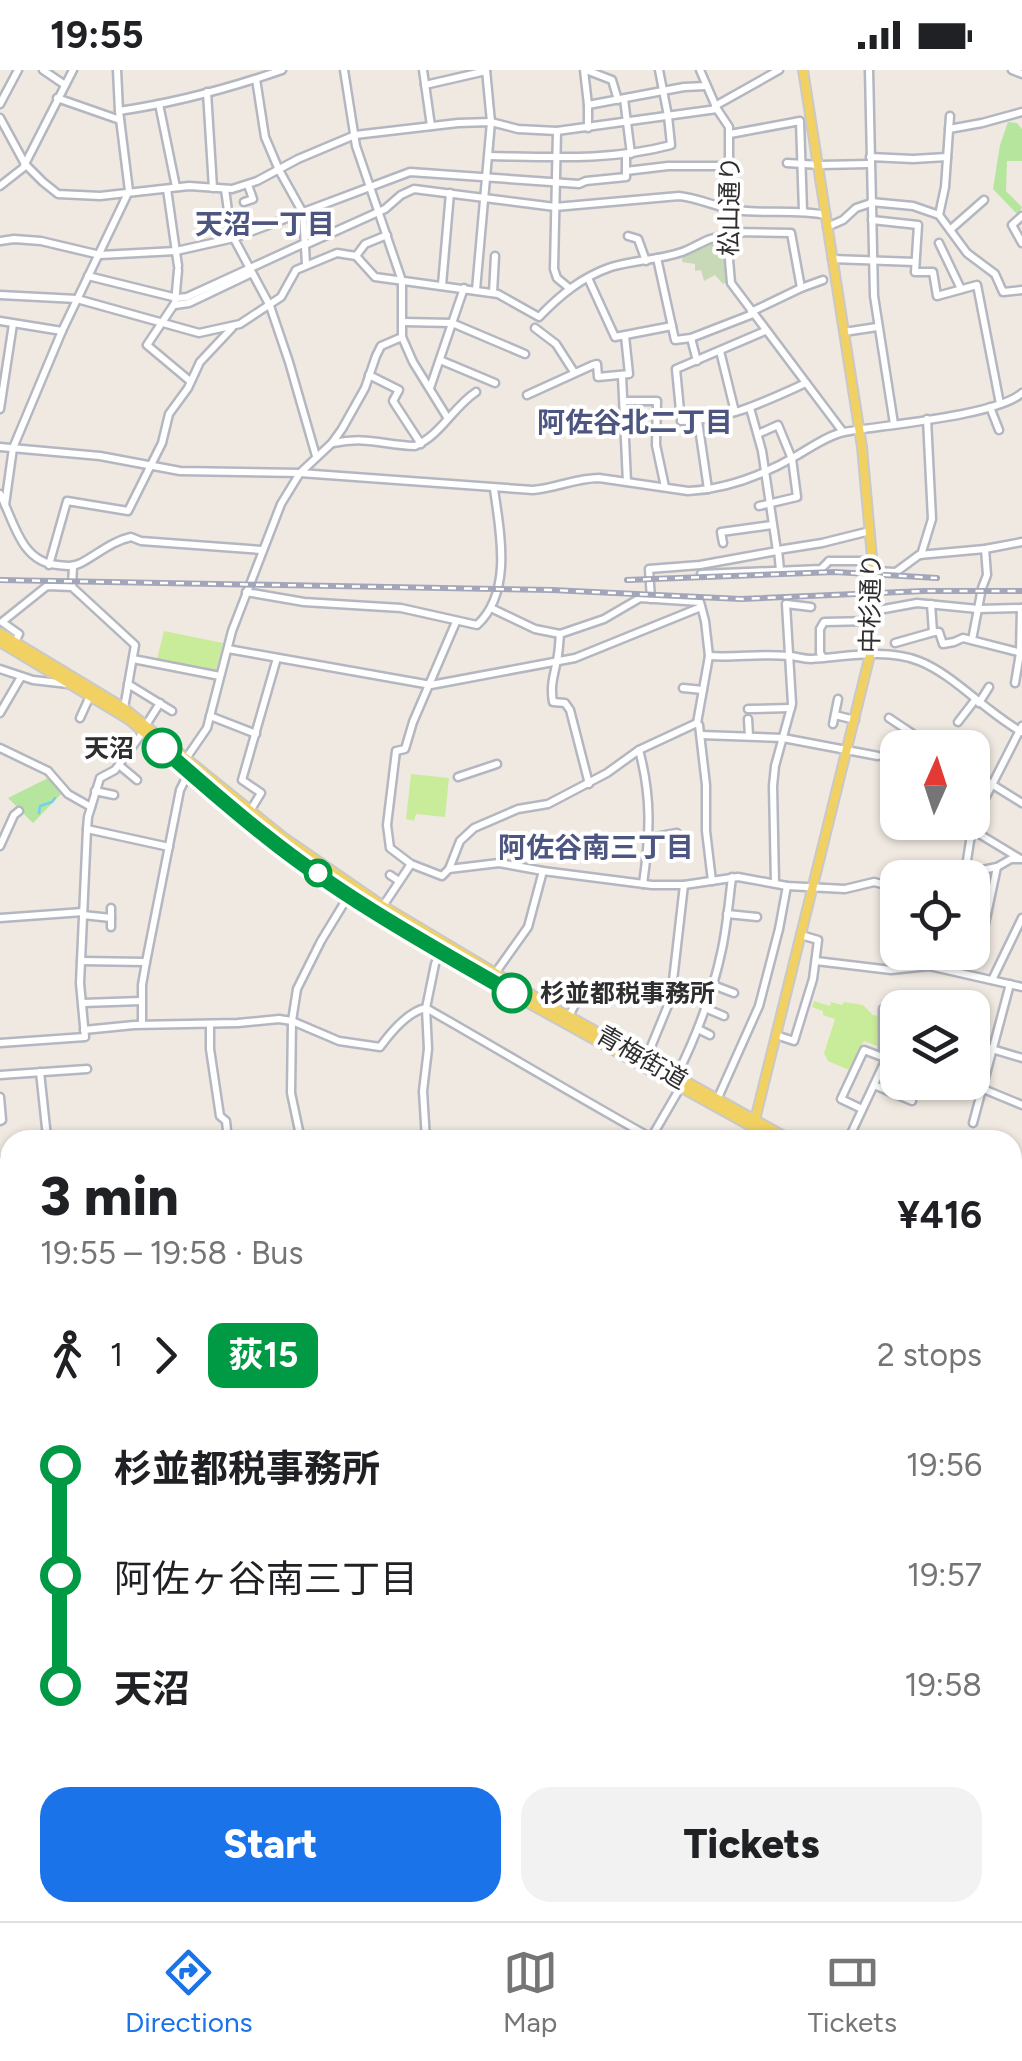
<!DOCTYPE html>
<html lang="en">
<head>
<meta charset="utf-8">
<style>
	:root { --surface:#fff; --page:#f2f2f2; --text:#202124; --muted:#757577; --line:#e0e0e0; --accent:#1a73e8 }
	body { margin:0; font-family:Figtree,"Noto Sans JP",sans-serif; background:var(--page); color:var(--text); height:100vh; display:flex; flex-direction:column; font-size:38px; white-space:nowrap }
	* { box-sizing:border-box; margin:0 }
	p { font-size:32px; color:var(--muted) }
	.icon { flex:none; width:55px; height:55px; fill:none; stroke:currentColor; stroke-width:2; stroke-linecap:round; stroke-linejoin:round }
	.map { position:relative; flex:1; overflow:hidden }
	.details { position:absolute; left:0px; top:1060px; width:1022px; height:792px; display:flex; flex-direction:column; background:var(--surface); border-radius:30px 30px 0 0; box-shadow:0 2px 8px #0004 }
	.details>* { flex:none }
	.badge { padding:0 20px; border-radius:15px; font-size:35px; line-height:65px }
	.needle { width:65px; rotate:3deg }
	.buttons { position:absolute; left:880px; top:660px; display:grid; gap:20px }
	.buttons a { display:grid; place-items:center; width:110px; height:110px; border-radius:20px; background:var(--surface); box-shadow:0 2px 8px #0004; font-size:50px }
	.map>.badge { position:absolute; translate:-50% -50%; box-shadow:0 0 0 5px #fff }
	.legs { display:flex; align-items:center; gap:15px; height:110px; padding:0 40px; font-size:32px }
	.legs p { margin-inline-start:auto }
	.overview { display:flex; align-items:center; justify-content:space-between; height:170px; padding:0 40px }
	h1 { font-size:55px; font-weight:800; line-height:75px }
	.button { display:flex; gap:20px; margin-top:auto; padding:20px 40px }
	.button a { flex:1; height:115px; border-radius:30px; background:var(--accent); color:#fff; font-size:40px; font-weight:800; line-height:115px; text-align:center }
	.button a+a { background:var(--page); color:var(--text) }
	ul { padding:0 40px; list-style:none }
	li { display:flex; align-items:center; gap:35px; height:110px; font-size:38px }
	li i { display:grid; place-items:center; width:15px; height:100%; margin:0 12px; background:currentColor }
	li i::after { content:''; width:25px; height:25px; margin:-12px; border:8px solid; border-radius:50%; background:var(--surface) }
	li p { margin-inline-start:auto }
	li:first-child i { background:linear-gradient(#0000 50%,currentColor 0) }
	li:last-child i { background:linear-gradient(currentColor 50%,#0000 0) }
	.status { display:flex; justify-content:space-between; align-items:center; height:70px; padding:0 50px; background:var(--surface); direction:ltr }
	.status svg { height:28px; fill:currentColor }
	.tab-bar { display:flex; justify-content:space-around; align-items:center; height:140px; border-top:2px solid var(--line); background:var(--surface); font-size:28px; color:var(--muted) }
	.tab-bar a { display:grid; justify-items:center; gap:5px }
	.tab-bar .active { color:var(--accent) }
	.map>svg:first-child { display:block }
</style>
</head>
<body>
<div class="status"><b>19:55</b><svg viewBox="0 0 49 12"><path d="M0 12V9h3v3zM5 12V6h3v6zM10 12V3h3v9zM15 12V0h3v12zM26 1h20v11H26zM47 4h2v5h-2z"/></svg></div>
<div class="map">
<svg width="1022" height="1851" viewBox="0 0 1022 1851">
	<rect width="100%" height="100%" fill="#efe9e1"/>
	<g fill="#b6e59e">
		<polygon points="1008,52 1017,53 1022,59 1022,91 1007,91 1006,121 1022,137 1018,145 993,119 1000,75"/>
		<polygon points="48,708 61,724 33,753 8,728"/>
		<polygon points="10,1704 10,1806 0,1814 0,1706"/>
	</g>
	<polygon fill="#c8d9b8" points="723,167 726,212 723,214 715,205 704,211 701,200 695,201 695,194 682,192 683,184"/>
	<g fill="#c9ec9a">
		<polygon points="164,561 223,573 216,600 157,589"/>
		<polygon points="411,704 449,708 445,747 416,744 414,751 406,749"/>
		<polygon points="814,931 830,936 831,932 842,935 844,932 863,935 873,945 878,946 877,976 864,971 849,1000 828,991 824,983 835,949 823,945 823,941 812,937"/>
	</g>
	<g fill="none" stroke-linecap="round" stroke-linejoin="round">
		<polyline stroke="#75cff0" stroke-width="2.5" points="39,743 40,736 52,732 55,728"/>
		<g stroke="#b4b7c1" stroke-width="11">
			<g id="minor">
				<polyline points="43,0 65,15"/>
				<polyline points="344,0 356,76 402,211 402,267 413,292 447,347"/>
				<polyline points="423,0 431,56"/>
				<polyline points="584,0 588,35 588,58"/>
				<polyline points="586,0 612,10 618,30"/>
				<polyline points="700,0 717,39 729,57 729,139 727,166 731,213 843,362"/>
				<polyline points="869,0 874,226 894,354"/>
				<polyline points="1012,0 1022,4"/>
				<polyline points="256,9 265,67 279,100 303,143 306,194"/>
				<polyline points="425,15 486,1"/>
				<polyline points="207,22 213,118"/>
				<polyline points="57,28 120,50"/>
				<polyline points="624,29 631,84"/>
				<polyline points="0,34 18,0"/>
				<polyline points="159,34 176,117"/>
				<polyline points="588,35 684,17 706,16"/>
				<polyline points="715,36 779,0"/>
				<path d="M119,41c55,-8 111,-23 163,-41"/>
				<polyline points="0,48 25,94 43,112 58,124 100,126 189,116 232,119 257,111 298,89 355,65 458,53 491,52 518,59 557,61 717,39"/>
				<polyline points="949,59 982,53 1022,42"/>
				<polyline points="557,61 554,199 557,208 569,218"/>
				<polyline points="730,64 800,51 803,141"/>
				<path d="M489,86c62,1 122,5 182,-11l-3,-29 -9,-46"/>
				<polyline points="626,86 626,101 668,96 730,96"/>
				<polyline points="870,87 913,89 947,87"/>
				<polyline points="787,93 820,95 869,94"/>
				<polyline points="0,116 23,98 73,0"/>
				<polyline points="167,119 178,196"/>
				<polyline points="225,119 231,163 270,236 289,292 316,386"/>
				<polyline points="244,132 253,129 248,115"/>
				<polyline points="871,132 913,136 939,145 967,183 995,204 1003,222 1022,220"/>
				<polyline points="939,145 945,117 950,46"/>
				<polyline points="1022,146 1012,155 1022,173"/>
				<polyline points="872,150 918,155 915,202 933,202 937,226 977,215 1000,334"/>
				<polyline points="827,157 843,150 856,138 871,133"/>
				<polyline points="951,159 984,130"/>
				<polyline points="628,166 638,169 646,191"/>
				<polyline points="0,171 14,169 41,171 100,185 176,181 234,168 410,102 579,114 586,111 626,107 626,101"/>
				<polyline points="939,173 961,219"/>
				<path d="M305,175l80,-36 16,-14 13,-6 141,18 124,-11c20,2 37,11 56,14 30,4 60,-1 91,5"/>
				<polyline points="356,186 365,174 387,165"/>
				<polyline points="657,188 675,270 691,268 753,244"/>
				<polyline points="832,189 915,192"/>
				<polyline points="178,200 175,233 147,275 190,311"/>
				<polyline points="88,206 177,228 187,227 305,173"/>
				<polyline points="588,208 615,267 672,256"/>
				<polyline points="442,215 450,123"/>
				<polyline points="801,218 823,210"/>
				<polyline points="476,220 491,52 486,0"/>
				<polyline points="493,223 495,186"/>
				<path d="M0,225l77,4 122,34 41,-9 41,-27 15,-27 41,-17 19,3 19,21 123,17 41,23c21,-22 43,-40 72,-50 23,-7 48,-7 71,-15 16,-6 27,-16 45,-16l4,-4 60,1 10,55 -50,24"/>
				<polyline points="175,235 189,233 252,203"/>
				<polyline points="0,251 62,261"/>
				<polyline points="403,252 452,253 525,284"/>
				<polyline points="535,258 556,274 574,302"/>
				<path d="M765,261l-89,38 5,52c45,0 85,-20 125,-38"/>
				<polyline points="844,262 877,257"/>
				<polyline points="691,268 697,291"/>
				<polyline points="720,281 735,342"/>
				<polyline points="440,290 495,313"/>
				<polyline points="369,305 399,320 393,331 421,374"/>
				<polyline points="622,306 627,412"/>
				<polyline points="430,318 464,218"/>
				<polyline points="527,325 593,295 597,294 598,307 629,304 625,266"/>
				<polyline points="625,331 657,331 656,375 665,417"/>
				<polyline points="990,337 999,360"/>
				<polyline points="0,339 13,254"/>
				<polyline points="698,351 708,419"/>
				<polyline points="758,364 778,355 792,389 797,427 759,436"/>
				<path d="M333,373c35,-7 50,2 82,3 26,-11 38,-39 61,-54"/>
				<path d="M0,377l100,9 80,15 120,2 233,17c23,-2 43,-12 66,-12l89,13c38,-2 75,-16 108,-35 14,-8 32,-21 48,-24 39,-7 152,-16 178,-39"/>
				<path d="M0,424c14,27 21,69 58,71 9,1 15,2 23,-2 17,-9 31,-22 50,-26l10,4 121,9"/>
				<polyline points="5,435 13,378 62,261 129,121 119,41 117,0"/>
				<polyline points="723,473 721,462 772,455"/>
				<polyline points="921,485 932,449 927,349"/>
				<polyline points="829,491 873,491"/>
				<polyline points="49,495 67,431 128,441 162,373 169,344 188,318 200,292 232,258"/>
				<polyline points="780,500 778,480 822,473 870,461"/>
				<polyline points="873,501 896,502 919,485 985,479 1022,472"/>
				<polyline points="701,504 821,499 829,491"/>
				<polyline points="72,517 73,496"/>
				<path d="M246,522l58,10 97,6 76,17c36,-33 23,-93 17,-136"/>
				<polyline points="651,529 649,499 700,495 777,481 762,381 750,338"/>
				<polyline points="931,534 933,562"/>
				<polyline points="491,538 535,559 560,564 604,549 640,528 700,532 705,551 709,586 697,653 699,655 706,715 706,761 712,811"/>
				<polyline points="873,541 917,533 978,539 1022,538"/>
				<polyline points="456,552 413,652 405,679 396,681 387,755 390,778 411,794 442,806 449,799 499,793 543,801 652,815 684,815 738,807 787,816 845,819 874,812 898,818"/>
				<path d="M560,564c-1,9 -1,18 -3,26 -3,16 -7,25 -4,42l12,1 5,7 19,74"/>
				<polyline points="972,570 982,518 987,505 985,479"/>
				<polyline points="15,572 19,564 2,552 47,516 72,517 135,575 124,638"/>
				<polyline points="895,573 934,562 939,562 943,574 954,572 963,568 1022,583"/>
				<polyline points="228,579 431,615 575,588 701,537"/>
				<path d="M709,586c27,2 53,-3 79,0 8,0 14,3 23,3 34,-2 74,-11 108,2 34,13 68,52 103,71"/>
				<polyline points="822,586 820,583 820,559 824,552 872,551"/>
				<polyline points="133,589 220,606"/>
				<polyline points="0,599 33,610 68,614"/>
				<polyline points="1015,613 1020,583 1021,538"/>
				<polyline points="128,614 172,641"/>
				<polyline points="683,618 703,620"/>
				<polyline points="979,633 989,617"/>
				<polyline points="748,639 791,638"/>
				<polyline points="0,643 21,607"/>
				<polyline points="835,645 855,650"/>
				<polyline points="210,646 256,664"/>
				<polyline points="80,648 90,626"/>
				<polyline points="889,648 934,678"/>
				<polyline points="748,649 749,666"/>
				<polyline points="958,652 975,630"/>
				<polyline points="833,654 838,629"/>
				<polyline points="146,655 160,633"/>
				<polyline points="701,665 783,668 878,686"/>
				<polyline points="0,678 48,701 68,724 91,737"/>
				<path d="M639,680c13,48 11,85 4,134"/>
				<polyline points="185,690 207,658 232,561 281,434 300,403 332,373 342,359 365,318 376,286 381,276 402,267"/>
				<polyline points="119,695 137,710"/>
				<polyline points="972,702 1022,733"/>
				<polyline points="458,707 497,694"/>
				<polyline points="95,721 114,725"/>
				<polyline points="250,741 261,723 242,710 277,588"/>
				<polyline points="87,759 169,777"/>
				<polyline points="971,759 1019,788"/>
				<polyline points="650,768 677,763"/>
				<polyline points="0,776 14,745 19,741"/>
				<polyline points="449,799 460,771 474,758 518,739 548,734 607,703 639,680 697,653"/>
				<polyline points="965,803 973,752 1022,656"/>
				<polyline points="390,805 399,811"/>
				<polyline points="943,808 997,797 1011,789 1022,789"/>
				<polyline points="775,813 773,716 775,696 792,634 786,534 811,537"/>
				<polyline points="383,836 411,794"/>
				<polyline points="727,844 757,847"/>
				<polyline points="83,845 111,848"/>
				<polyline points="0,848 83,842"/>
				<polyline points="111,857 111,838"/>
				<polyline points="972,860 983,863 997,797"/>
				<polyline points="81,891 146,892"/>
				<polyline points="816,891 891,900 929,896 1022,917"/>
				<polyline points="496,902 528,857 543,801"/>
				<polyline points="992,910 1022,848"/>
				<polyline points="713,915 734,923"/>
				<polyline points="83,933 141,931"/>
				<path d="M426,938c77,44 152,89 229,132"/>
				<polyline points="705,938 724,946"/>
				<polyline points="569,946 581,923"/>
				<polyline points="142,954 142,915 146,892 180,720 189,702"/>
				<polyline points="210,954 210,979 220,1046 226,1051 228,1070"/>
				<polyline points="698,959 710,965"/>
				<path d="M84,960l50,-5 104,-2 41,-4 13,2 47,20 41,6c11,-15 29,-36 46,-39"/>
				<polyline points="776,965 794,971 813,909 818,870 801,865"/>
				<polyline points="0,973 85,967 80,913 87,759 88,747 100,708 115,700 143,662"/>
				<polyline points="972,973 1022,988"/>
				<polyline points="646,989 671,928 684,815"/>
				<polyline points="40,1002 47,1067 44,1070"/>
				<polyline points="0,1005 87,999"/>
				<path d="M676,1007c20,-40 37,-85 46,-128 5,-24 7,-48 10,-72"/>
				<polyline points="874,1015 912,1031"/>
				<polyline points="981,1018 1022,1035"/>
				<polyline points="0,1027 2,1050 0,1051"/>
				<polyline points="717,1030 759,936 779,859 787,816"/>
				<polyline points="862,1039 841,1029 864,980 898,993"/>
				<polyline points="973,1053 1010,914"/>
				<polyline points="651,1068 680,1018"/>
				<polyline points="301,1070 291,1023 292,951 297,919 321,871 349,825"/>
				<polyline points="426,1070 423,1021 428,979 426,938 435,894 441,881"/>
				<polyline points="848,1070 886,989 883,981 883,939 898,939"/>
				<polyline points="0,1095 7,1085 10,1085"/>
				<polyline points="0,1136 10,1139"/>
				<polyline points="0,1184 10,1184"/>
				<polyline points="1012,1217 1022,1221"/>
				<polyline points="0,1254 2,1265 0,1330"/>
				<polyline points="1012,1265 1022,1279"/>
				<polyline points="1012,1341 1022,1360"/>
				<polyline points="0,1392 10,1392"/>
				<polyline points="1012,1457 1022,1453"/>
				<polyline points="0,1493 10,1491"/>
				<polyline points="1012,1503 1022,1498"/>
				<polyline points="1012,1553 1022,1570"/>
				<polyline points="0,1593 10,1596"/>
				<polyline points="3,1632 10,1611"/>
				<polyline points="1012,1638 1022,1633"/>
				<polyline points="0,1667 10,1662"/>
				<polyline points="1021,1834 1022,1837"/>
				<polyline points="605,1842 606,1851"/>
				<polyline points="702,1842 702,1851"/>
				<polyline points="183,1851 190,1842"/>
				<polyline points="310,1851 315,1842"/>
				<polyline points="344,1851 349,1842"/>
				<polyline points="433,1851 435,1842"/>
				<polyline points="840,1851 842,1842"/>
				<polyline points="875,1851 877,1842"/>
				<polyline points="945,1851 946,1842"/>
			</g>
		</g>
		<g stroke="#c9c9c9" stroke-width="12">
			<g id="major">
				<polyline points="0,563 124,638 283,767 383,836 549,935 791,1070"/>
				<polyline points="0,572 128,649 268,768 349,825 530,934 776,1070"/>
				<polyline points="753,1058 870,585 873,498 862,377 803,0"/>
				<polyline points="1012,1207 1022,1186"/>
				<polyline points="1012,1428 1022,1442"/>
				<polyline points="1012,1717 1022,1709"/>
				<polyline points="410,1851 428,1842"/>
			</g>
		</g>
		<use href="#minor" stroke="#fff" stroke-width="6"/>
		<use href="#major" stroke="#f2d163" stroke-width="8"/>
		<g stroke="#a3a6b8" stroke-width="6">
			<g id="rail">
				<polyline points="0,510 552,520 741,529 924,521 1022,521"/>
				<polyline points="627,510 835,502 937,508"/>
			</g>
		</g>
		<use href="#rail" stroke="#fff" stroke-width="2.5" stroke-dasharray="8" stroke-linecap="butt"/>
	</g>
	<g fill="none" stroke-linecap="round" stroke-linejoin="round">
		<g stroke="#fff" stroke-width="22">
			<path id="line-1" d="M162,678c34,30 69,61 105,89 75,60 162,108 245,156"/>
		</g>
		<use href="#line-1" stroke="#094" stroke-width="15"/>
	</g>
	<g fill="#fff" stroke="#094" stroke-width="5">
		<circle cx="162" cy="678" r="18"/>
		<circle cx="318" cy="803" r="12"/>
		<circle cx="512" cy="923" r="18"/>
	</g>
	<g text-anchor="middle" stroke-width="8" stroke-linejoin="round" paint-order="stroke">
		<g font-size="25" fill="#2e2e2e" stroke="#fff">
			<text transform="translate(729 136) rotate(-89)" y="9">松山通り</text>
			<text transform="translate(870 533) rotate(-89)" y="9">中杉通り</text>
			<text transform="translate(642 987) rotate(30)" y="9">青梅街道</text>
		</g>
		<g font-size="25" font-weight="bold" fill="#2e2e2e" stroke="#fff" text-anchor="end">
			<text x="134" y="687">天沼</text>
			<text x="540" y="932" text-anchor="start">杉並都税事務所</text>
		</g>
		<g font-size="28" font-weight="bold" fill="#4d5680" stroke="#fff">
			<text x="265" y="164">天沼一丁目</text>
			<text x="635" y="362">阿佐谷北二丁目</text>
			<text x="596" y="787">阿佐谷南三丁目</text>
		</g>
	</g>
</svg>
<div class="buttons">
<a><svg class="needle" viewBox="-14 -14 28 28"><path d="M0-13l5 13h-10z" fill="#e53935"/><path d="M0 13l5-13h-10z" fill="#757577"/></svg></a>
<a><svg class="icon" aria-label="locate" viewBox="0 0 24 24"><circle cx="12" cy="12" r="6"/><path d="M12 2v4M12 18v4M2 12h4M18 12h4"/></svg></a>
<a><svg class="icon" aria-label="layers" viewBox="0 0 24 24"><path d="M12 4l9 5-9 5-9-5zM3 14l9 5 9-5"/></svg></a>
</div>
<section class="details">
<div class="overview"><div><h1>3 min</h1><p>19:55 – 19:58 · Bus</p></div><b>¥416</b></div>
<div class="legs"><svg class="icon" aria-label="walk" viewBox="0 0 24 24"><circle cx="13" cy="4" r="2"/><path d="M13 8l-2 6 4 7M11 14l-3 7M7 12l3-4h3l4 4"/></svg>1<svg class="icon" aria-label="forward" viewBox="0 0 24 24"><path d="M9 5l7 7-7 7"/></svg><b class="badge" style="background:#094;color:#fff">荻15</b><p>2 stops</p></div>
<ul>
<li><i style="color:#094"></i><b>杉並都税事務所</b><p>19:56</p></li>
<li><i style="color:#094"></i><span>阿佐ヶ谷南三丁目</span><p>19:57</p></li>
<li><i style="color:#094"></i><b>天沼</b><p>19:58</p></li>
</ul>
<div class="button"><a>Start</a><a>Tickets</a></div>
</section>
</div>
<nav class="tab-bar">
<a class="active"><svg class="icon" aria-label="directions" viewBox="0 0 24 24"><path d="M12 3l9 9-9 9-9-9zM9 14v-3h6M13 9l2 2-2 2"/></svg>Directions</a>
<a><svg class="icon" aria-label="map" viewBox="0 0 24 24"><path d="M3 6l6-2 6 2 6-2v14l-6 2-6-2-6 2zM9 4v14M15 6v14"/></svg>Map</a>
<a><svg class="icon" aria-label="tickets" viewBox="0 0 24 24"><path d="M3 7h18v10H3zM15 7v10"/></svg>Tickets</a>
</nav>
</body>
</html>
